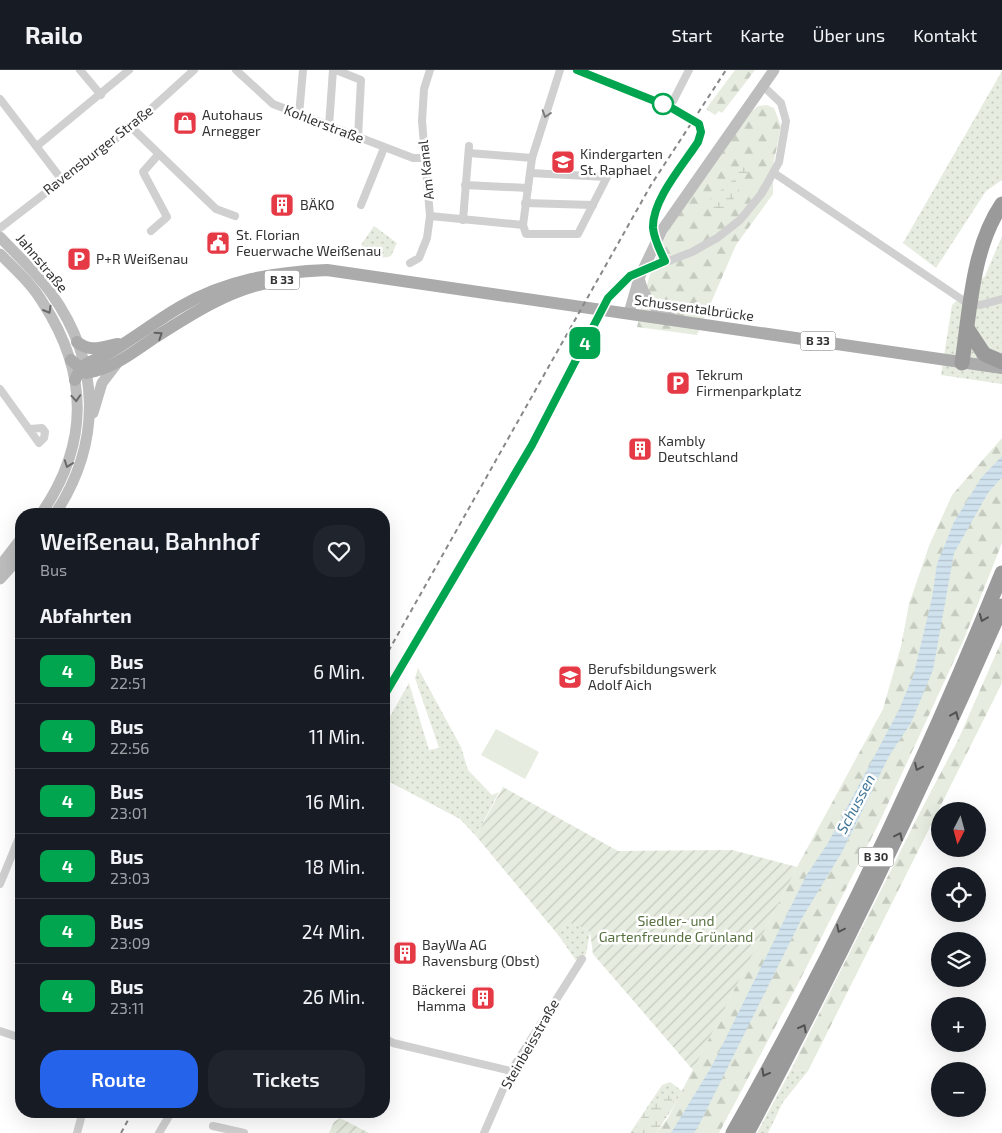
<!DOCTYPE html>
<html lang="de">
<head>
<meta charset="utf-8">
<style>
	:root { --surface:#171b24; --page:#20242c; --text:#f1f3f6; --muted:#9ea1a6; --line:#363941; --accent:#2563eb }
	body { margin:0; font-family:"Exo 2",sans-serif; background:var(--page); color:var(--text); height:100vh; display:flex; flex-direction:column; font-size:19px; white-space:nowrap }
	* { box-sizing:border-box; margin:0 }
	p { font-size:16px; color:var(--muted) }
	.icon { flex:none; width:28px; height:28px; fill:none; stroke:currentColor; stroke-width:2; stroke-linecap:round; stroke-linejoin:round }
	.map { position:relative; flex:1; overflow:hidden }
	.drawer { position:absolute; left:15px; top:438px; width:375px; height:610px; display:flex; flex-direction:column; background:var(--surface); border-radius:20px; box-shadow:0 5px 20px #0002 }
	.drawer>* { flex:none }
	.badge { padding:0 10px; border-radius:8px; font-size:18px; line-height:32px }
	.needle { width:32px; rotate:186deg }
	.buttons { position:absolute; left:931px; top:732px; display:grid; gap:10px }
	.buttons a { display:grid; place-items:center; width:55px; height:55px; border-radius:50%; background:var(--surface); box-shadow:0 5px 20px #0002; font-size:25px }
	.map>.badge { position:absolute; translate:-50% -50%; box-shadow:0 0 0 2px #fff }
	h2 { padding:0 25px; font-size:19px; line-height:45px }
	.round { display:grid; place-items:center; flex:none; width:52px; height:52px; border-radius:20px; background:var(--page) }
	.head { display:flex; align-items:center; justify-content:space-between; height:85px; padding:0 25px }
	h1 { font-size:24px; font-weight:600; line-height:38px }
	.button { display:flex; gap:10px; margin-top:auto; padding:10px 25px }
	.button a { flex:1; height:58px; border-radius:20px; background:var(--accent); color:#fff; font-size:20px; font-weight:600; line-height:58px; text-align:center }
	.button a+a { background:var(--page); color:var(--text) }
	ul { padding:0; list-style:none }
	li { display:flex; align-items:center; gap:15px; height:65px; padding:0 25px; border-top:1px solid var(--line) }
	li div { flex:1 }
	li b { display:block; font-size:19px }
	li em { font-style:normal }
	li .badge { min-width:55px; font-weight:700; text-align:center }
	header { display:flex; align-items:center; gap:30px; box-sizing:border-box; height:70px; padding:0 25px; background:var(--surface); border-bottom:1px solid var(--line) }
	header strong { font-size:24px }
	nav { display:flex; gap:28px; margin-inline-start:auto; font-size:18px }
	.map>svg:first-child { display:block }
</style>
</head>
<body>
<header>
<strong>Railo</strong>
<nav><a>Start</a><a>Karte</a><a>Über uns</a><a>Kontakt</a></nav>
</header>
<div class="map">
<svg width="1002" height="1063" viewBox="0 0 1002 1063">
	<defs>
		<pattern id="grass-dots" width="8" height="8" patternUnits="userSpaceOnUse" patternTransform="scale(1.25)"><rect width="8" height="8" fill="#e6ecdf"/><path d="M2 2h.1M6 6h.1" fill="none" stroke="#c6cbc0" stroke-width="1.8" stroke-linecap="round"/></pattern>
		<pattern id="forest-firs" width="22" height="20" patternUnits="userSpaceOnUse" patternTransform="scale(1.25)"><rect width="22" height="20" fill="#e6ecdf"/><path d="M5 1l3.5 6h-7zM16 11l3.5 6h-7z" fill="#c6cbc0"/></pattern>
		<pattern id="wetland-marsh" width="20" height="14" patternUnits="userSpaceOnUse" patternTransform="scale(1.25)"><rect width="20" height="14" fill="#e6ecdf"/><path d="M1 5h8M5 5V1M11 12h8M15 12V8" fill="none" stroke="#c6cbc0"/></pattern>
		<pattern id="garden-furrows" width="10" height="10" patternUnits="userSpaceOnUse" patternTransform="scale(1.25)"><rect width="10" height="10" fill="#e6ecdf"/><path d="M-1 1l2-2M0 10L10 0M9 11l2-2" fill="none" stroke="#c6cbc0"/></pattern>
		<pattern id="water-rules" width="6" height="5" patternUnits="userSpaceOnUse" patternTransform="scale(1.25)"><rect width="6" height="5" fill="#cfe2ee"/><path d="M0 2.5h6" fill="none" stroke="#b2c2cd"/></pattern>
	</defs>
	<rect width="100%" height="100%" fill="#fff"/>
	<g fill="url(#grass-dots)">
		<polygon points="1002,1 1002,110 986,121 936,198 903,173"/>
		<path d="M374,156l23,17 -6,13c-16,4 -18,1 -30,-11z"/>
		<polygon points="1002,166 1002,314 941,305 952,235 985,206"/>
		<polygon points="418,598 461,677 468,700 492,725 499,722 476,766 460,749 384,709 384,657 409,613 429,680 439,678 415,608"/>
		<polygon points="568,850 590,862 586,884 577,892 559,866"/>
		<polygon points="791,1000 808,1001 783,1032 768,1063 757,1063"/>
		<polygon points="670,1012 682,1021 674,1036 672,1028 640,1050 635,1063 630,1063 662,1015"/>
	</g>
	<g fill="url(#forest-firs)">
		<polygon points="735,0 755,0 722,43 719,41 715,45 706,39"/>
		<path d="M767,35l7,3 7,18 -8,40v28l-37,51 -39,90 -60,-8c6,-27 12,-55 24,-81 20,-46 61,-93 90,-134l7,-6z"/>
		<polygon points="1002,368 1002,473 964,569 880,751 800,910 719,1063 656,1063 668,1048 797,797 883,639 901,576 909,534 929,476 952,425"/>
		<polygon points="1002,570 1002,613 808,1001 791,1000 917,748 958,670"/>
	</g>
	<g fill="url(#wetland-marsh)">
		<polygon points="747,86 751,95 730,136 713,142 705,133 731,112"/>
		<path d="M666,1024l6,4 2,8 -18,27h-21c5,-16 15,-33 31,-39z"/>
	</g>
	<g fill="url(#garden-furrows)">
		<polygon points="503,717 618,781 732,780 797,797 693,1000 593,884 590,862 568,850 559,866 476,766"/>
		<polygon points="340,1048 369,1063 329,1063 334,1052"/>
	</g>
	<polygon fill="#e6ecdf" points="496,659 539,682 525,709 481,685"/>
	<polygon fill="url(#water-rules)" points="1002,386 1002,407 988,423 954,483 933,600 911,653 889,686 842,782 802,848 699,1055 694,1063 671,1063 712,996 806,806 828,773 899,640 914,603 932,528 937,494 954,452 981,408"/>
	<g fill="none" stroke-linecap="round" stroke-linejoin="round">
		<g stroke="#d0d0d0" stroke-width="8">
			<polyline points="80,0 101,25"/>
			<polyline points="236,0 273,34 413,88 423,88"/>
			<polyline points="336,0 361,10 358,67"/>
			<polyline points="577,0 670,37 689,0"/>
			<polyline points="0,29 62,110"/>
			<polyline points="299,45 303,0"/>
			<polyline points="329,56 333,0"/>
			<polyline points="131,57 216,139 235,146"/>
			<polyline points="37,76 129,0"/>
			<polyline points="469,83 532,88"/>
			<polyline points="774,103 967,233 980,235 1002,229"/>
			<polyline points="465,115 528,118"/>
			<polyline points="525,133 593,135"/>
			<polyline points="361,135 384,78"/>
			<polyline points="430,146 523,155 532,88 560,0"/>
			<polyline points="463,150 469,76"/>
			<polyline points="523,155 526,164 578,164 607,107 530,103"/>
			<polyline points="0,158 131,57 194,0"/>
			<polyline points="151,161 167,147 143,102 158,85"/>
			<polyline points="410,193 419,188 427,168 430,146 422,51 424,19 430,0"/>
			<polyline points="0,319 39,373 44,368 45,362 42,358 30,359"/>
			<polyline points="384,626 532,375 609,228 630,206 692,182 717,168 740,150 762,123 779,92 786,51 781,33 763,16"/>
			<polyline points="0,814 21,763"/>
			<polyline points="0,961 21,968"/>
			<polyline points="384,968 393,973 511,1001"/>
			<polyline points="213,1056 244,1063"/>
			<polyline points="77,1063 83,1041"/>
			<polyline points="159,1063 172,1041"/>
			<polyline points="484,1063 511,1001 582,889"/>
		</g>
		<g stroke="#bdbdbd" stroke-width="11">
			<path d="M0,167c17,18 37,36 51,56 50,70 51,150 4,221"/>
			<path d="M0,184c15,15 32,30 43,49 46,71 46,142 -2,211"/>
			<path d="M639,208c5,21 15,31 34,41"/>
			<polyline points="629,243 639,208 662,160 774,0"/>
			<polyline points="93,343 102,313 118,292"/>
			<polyline points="0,496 21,469"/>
			<polyline points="0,509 21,486"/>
		</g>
		<g stroke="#ababab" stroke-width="12">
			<path d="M77,272c14,11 25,5 41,2"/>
			<path d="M71,290l15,13c26,-4 46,-20 68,-35 36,-23 74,-48 117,-56"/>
			<path d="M75,310c9,-21 16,-16 34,-27 24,-14 47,-32 71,-46 46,-27 95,-35 147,-37l675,98"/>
		</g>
		<g stroke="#9a9a9a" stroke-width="15">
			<polyline points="967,258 984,284 1002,292"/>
			<path d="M962,293c8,-53 10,-115 40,-159"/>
			<path d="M733,1063c102,-180 191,-369 269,-560"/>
			<path d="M747,1063c92,-173 177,-348 255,-527"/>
		</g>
		<g stroke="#888" stroke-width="2" stroke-dasharray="5 4" stroke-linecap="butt">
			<polyline points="384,589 651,115 726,0"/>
			<polyline points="121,1063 133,1041"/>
		</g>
	</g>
	<defs><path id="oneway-chevron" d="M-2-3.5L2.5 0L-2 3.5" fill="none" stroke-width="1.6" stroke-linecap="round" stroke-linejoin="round" transform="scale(1.25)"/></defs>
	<use stroke="#7a7a7a" href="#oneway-chevron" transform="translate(546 44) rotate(108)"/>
	<g stroke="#6a6a6a">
		<use href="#oneway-chevron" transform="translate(48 240) rotate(60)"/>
		<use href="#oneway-chevron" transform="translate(76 328) rotate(86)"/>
		<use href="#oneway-chevron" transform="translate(68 394) rotate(110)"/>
	</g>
	<use stroke="#636363" href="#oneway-chevron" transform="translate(159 265) rotate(-33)"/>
	<g stroke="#525252">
		<use href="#oneway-chevron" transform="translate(983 548) rotate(112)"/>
		<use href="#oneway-chevron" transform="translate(955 645) rotate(-67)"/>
		<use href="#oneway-chevron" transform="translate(918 697) rotate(115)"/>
		<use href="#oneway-chevron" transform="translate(899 766) rotate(-64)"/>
		<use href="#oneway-chevron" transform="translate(840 859) rotate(116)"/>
		<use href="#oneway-chevron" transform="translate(803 958) rotate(-62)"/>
		<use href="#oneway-chevron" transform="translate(765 1003) rotate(119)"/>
	</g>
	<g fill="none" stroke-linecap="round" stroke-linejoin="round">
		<g stroke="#fff" stroke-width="11">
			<path id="line" d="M384,626l148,-251 76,-147 22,-22 35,-15c-5,-10 -11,-22 -12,-33 -1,-28 30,-63 45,-86l3,-10 -2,-8 -29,-17 -93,-37"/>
		</g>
		<use href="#line" stroke="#01a54f" stroke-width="8"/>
	</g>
	<defs>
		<g id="shop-square" transform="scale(1.25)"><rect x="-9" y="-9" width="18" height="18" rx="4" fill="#e63946" stroke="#fff"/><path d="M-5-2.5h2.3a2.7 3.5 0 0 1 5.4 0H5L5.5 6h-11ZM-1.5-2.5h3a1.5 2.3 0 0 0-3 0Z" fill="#fff"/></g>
		<g id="school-square" transform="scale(1.25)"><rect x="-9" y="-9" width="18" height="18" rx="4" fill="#e63946" stroke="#fff"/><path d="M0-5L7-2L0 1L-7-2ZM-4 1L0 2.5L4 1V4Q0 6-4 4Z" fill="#fff"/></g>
		<g id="building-square" transform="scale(1.25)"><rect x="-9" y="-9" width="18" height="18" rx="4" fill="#e63946" stroke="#fff"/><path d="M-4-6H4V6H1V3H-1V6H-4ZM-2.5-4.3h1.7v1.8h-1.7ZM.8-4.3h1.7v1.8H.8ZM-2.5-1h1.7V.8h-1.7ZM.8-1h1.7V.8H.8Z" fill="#fff"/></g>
		<g id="civic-square" transform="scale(1.25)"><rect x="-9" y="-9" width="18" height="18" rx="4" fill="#e63946" stroke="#fff"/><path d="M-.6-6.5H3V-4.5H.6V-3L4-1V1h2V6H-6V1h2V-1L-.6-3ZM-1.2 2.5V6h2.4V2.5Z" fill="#fff"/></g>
		<g id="parking-square" transform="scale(1.25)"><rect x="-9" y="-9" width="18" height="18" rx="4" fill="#e63946" stroke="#fff"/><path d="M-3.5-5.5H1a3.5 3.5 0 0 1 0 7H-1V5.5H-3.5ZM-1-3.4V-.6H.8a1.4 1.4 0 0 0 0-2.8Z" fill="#fff"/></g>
	</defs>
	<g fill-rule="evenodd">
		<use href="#shop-square" x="185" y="53"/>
		<use href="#school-square" x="563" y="92"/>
		<use href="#building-square" x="282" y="135"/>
		<use href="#civic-square" x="218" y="173"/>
		<use href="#parking-square" x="79" y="189"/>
		<use href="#parking-square" x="678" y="313"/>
		<use href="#building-square" x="640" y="379"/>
		<use href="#school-square" x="570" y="607"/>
		<use href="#building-square" x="405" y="883"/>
		<use href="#building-square" x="483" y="928"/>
	</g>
	<circle fill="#fff" stroke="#01a54f" stroke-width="2.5" cx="663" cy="34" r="10"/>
	<g text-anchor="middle" stroke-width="5" stroke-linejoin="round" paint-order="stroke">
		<g fill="#fff" stroke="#707070" stroke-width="1">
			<rect x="264.5" y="200.5" width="35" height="19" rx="4"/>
			<rect x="800.5" y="261.5" width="35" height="19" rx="4"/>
			<rect x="858.5" y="777.5" width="35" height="19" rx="4"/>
		</g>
		<g font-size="12" font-weight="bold" fill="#333">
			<text x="282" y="214">B 33</text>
			<text x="818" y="275">B 33</text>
			<text x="876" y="791">B 30</text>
		</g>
		<g font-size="14" fill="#333" stroke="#fff" text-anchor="start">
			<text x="202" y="50">Autohaus<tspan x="202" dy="16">Arnegger</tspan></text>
			<text x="580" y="89">Kindergarten<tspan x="580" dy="16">St. Raphael</tspan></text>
			<text x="300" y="140">BÄKO</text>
			<text x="236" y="170">St. Florian<tspan x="236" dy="16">Feuerwache Weißenau</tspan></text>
			<text x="96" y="194">P+R Weißenau</text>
			<text x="696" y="310">Tekrum<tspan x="696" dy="16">Firmenparkplatz</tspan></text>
			<text x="658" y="376">Kambly<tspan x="658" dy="16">Deutschland</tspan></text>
			<text x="588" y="604">Berufsbildungswerk<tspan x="588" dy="16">Adolf Aich</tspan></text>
			<text x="422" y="880">BayWa AG<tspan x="422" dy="16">Ravensburg (Obst)</tspan></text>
			<text x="466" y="925" text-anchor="end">Bäckerei<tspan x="466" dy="16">Hamma</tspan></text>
		</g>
		<g font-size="14" fill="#333" stroke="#fff">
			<text transform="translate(324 54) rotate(21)" y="5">Kohlerstraße</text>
			<text transform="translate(98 80) rotate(-38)" y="5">Ravensburger Straße</text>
			<text transform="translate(426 100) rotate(-96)" y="5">Am Kanal</text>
			<text transform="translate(42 193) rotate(50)" y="5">Jahnstraße</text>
			<text transform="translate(694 238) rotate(8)" y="5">Schussentalbrücke</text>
			<text transform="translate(530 974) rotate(-60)" y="5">Steinbeisstraße</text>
		</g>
		<g font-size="14" fill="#56703f" stroke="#fff">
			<text x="676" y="856">Siedler- und<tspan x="676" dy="16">Gartenfreunde Grünland</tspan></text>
		</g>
		<g font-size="15" font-style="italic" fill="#3f7597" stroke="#fff">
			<text transform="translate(856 734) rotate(-62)" y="5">Schussen</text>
		</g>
	</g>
</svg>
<div class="buttons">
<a><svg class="needle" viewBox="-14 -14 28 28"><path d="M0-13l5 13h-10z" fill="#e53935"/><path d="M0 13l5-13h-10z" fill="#9ea1a6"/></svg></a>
<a><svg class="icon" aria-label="locate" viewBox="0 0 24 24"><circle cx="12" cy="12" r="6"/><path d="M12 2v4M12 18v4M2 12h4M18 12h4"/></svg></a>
<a><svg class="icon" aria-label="layers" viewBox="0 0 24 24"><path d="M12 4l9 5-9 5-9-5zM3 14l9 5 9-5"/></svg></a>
<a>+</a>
<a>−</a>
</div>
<b class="badge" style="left:585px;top:273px;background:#01a54f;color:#fff">4</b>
<section class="drawer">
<div class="head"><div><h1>Weißenau, Bahnhof</h1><p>Bus</p></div><a class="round"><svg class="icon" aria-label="heart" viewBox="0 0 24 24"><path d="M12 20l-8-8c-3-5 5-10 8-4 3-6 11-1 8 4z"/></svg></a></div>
<h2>Abfahrten</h2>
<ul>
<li><span class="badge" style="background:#01a54f;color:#fff">4</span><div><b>Bus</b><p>22:51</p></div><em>6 Min.</em></li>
<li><span class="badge" style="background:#01a54f;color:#fff">4</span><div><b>Bus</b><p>22:56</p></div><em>11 Min.</em></li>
<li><span class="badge" style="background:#01a54f;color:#fff">4</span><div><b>Bus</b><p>23:01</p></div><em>16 Min.</em></li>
<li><span class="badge" style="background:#01a54f;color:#fff">4</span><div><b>Bus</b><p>23:03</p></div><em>18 Min.</em></li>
<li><span class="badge" style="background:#01a54f;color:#fff">4</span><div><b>Bus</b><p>23:09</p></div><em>24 Min.</em></li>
<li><span class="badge" style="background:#01a54f;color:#fff">4</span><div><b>Bus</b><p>23:11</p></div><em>26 Min.</em></li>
</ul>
<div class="button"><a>Route</a><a>Tickets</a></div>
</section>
</div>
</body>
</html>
